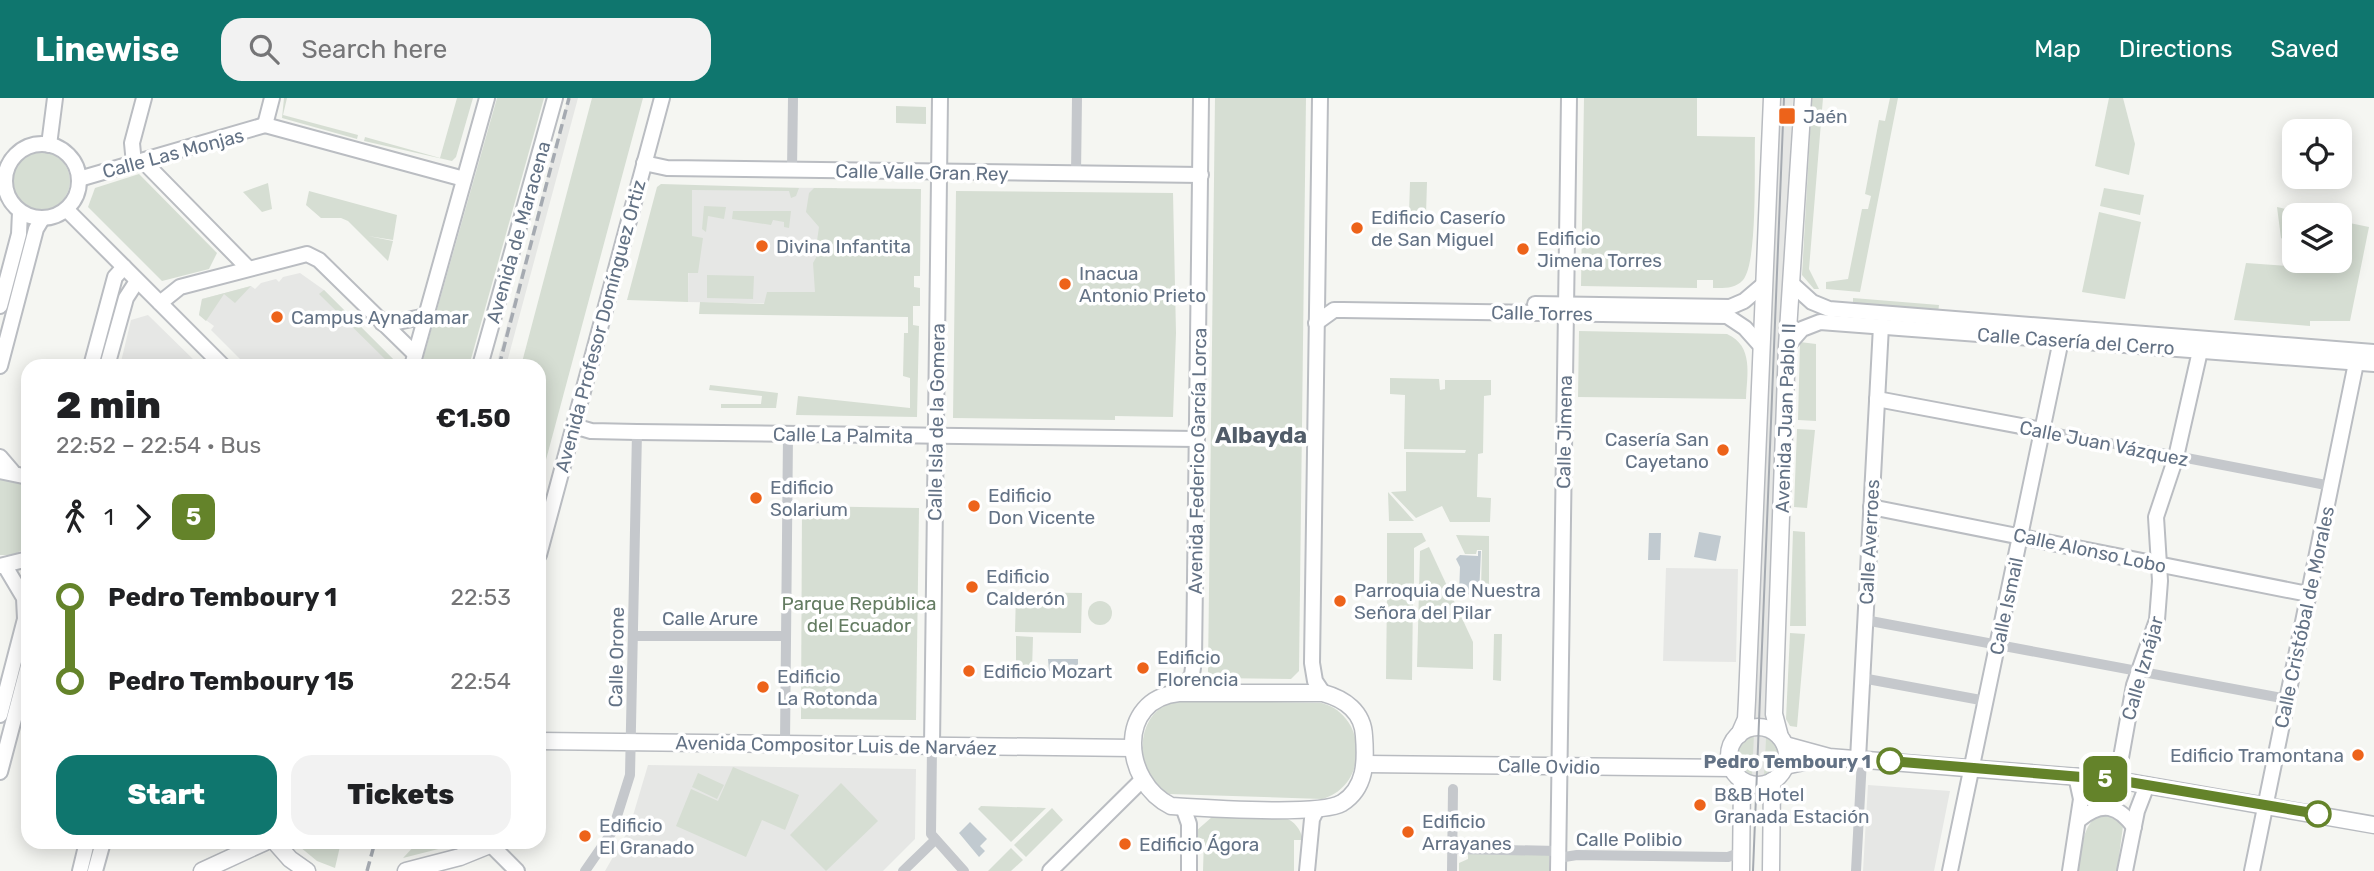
<!DOCTYPE html>
<html lang="en">
<head>
<meta charset="utf-8">
<style>
	:root { --surface:#fff; --page:#f2f2f2; --text:#202124; --muted:#757577; --accent:#0f766e }
	body { margin:0; font-family:Rubik,sans-serif; background:var(--page); color:var(--text); height:100vh; display:flex; flex-direction:column; font-size:26px; white-space:nowrap }
	* { box-sizing:border-box; margin:0 }
	p { font-size:23px; color:var(--muted) }
	.icon { flex:none; width:38px; height:38px; fill:none; stroke:currentColor; stroke-width:2; stroke-linecap:round; stroke-linejoin:round }
	.map { position:relative; flex:1; overflow:hidden }
	.details { position:absolute; left:21px; top:261px; width:525px; height:490px; display:flex; flex-direction:column; background:var(--surface); border-radius:21px; box-shadow:0 4px 18px #0003 }
	.details>* { flex:none }
	.badge { padding:0 14px; border-radius:10px; font-size:24px; line-height:46px }
	.tools { position:absolute; left:2282px; top:21px; display:grid; gap:14px }
	.tools a { display:grid; place-items:center; width:70px; height:70px; border-radius:14px; background:var(--surface); box-shadow:0 4px 18px #0003; font-size:35px }
	.map>.badge { position:absolute; translate:-50% -50%; box-shadow:0 0 0 4px #fff }
	.legs { display:flex; align-items:center; gap:10px; height:77px; padding:0 35px; font-size:23px }
	.legs p { margin-inline-start:auto }
	.summary { display:flex; align-items:center; justify-content:space-between; height:119px; padding:0 35px }
	h1 { font-size:38px; font-weight:800; line-height:52px }
	.action { display:flex; gap:14px; margin-top:auto; padding:14px 35px }
	.action a { flex:1; height:80px; border-radius:21px; background:var(--accent); color:#fff; font-size:28px; font-weight:800; line-height:80px; text-align:center }
	.action a+a { background:var(--page); color:var(--text) }
	ul { padding:0 35px; list-style:none }
	li { display:flex; align-items:center; gap:24px; height:84px; font-size:26px }
	li i { display:grid; place-items:center; width:10px; height:100%; margin:0 9px; background:currentColor }
	li i::after { content:''; width:18px; height:18px; margin:-9px; border:5px solid; border-radius:50%; background:var(--surface) }
	li p { margin-inline-start:auto }
	li:first-child i { background:linear-gradient(#0000 50%,currentColor 0) }
	li:last-child i { background:linear-gradient(currentColor 50%,#0000 0) }
	header { display:flex; align-items:center; gap:42px; box-sizing:border-box; height:98px; padding:0 35px; background:var(--accent); color:#fff }
	header strong { font-size:33px }
	nav { display:flex; gap:38px; margin-inline-start:auto; font-size:24px }
	.search { width:490px; height:63px; background:var(--page); display:flex; align-items:center; gap:18px; box-sizing:border-box; padding:0 24px; border-radius:21px; color:var(--muted); font-size:26px }
	.map>svg:first-child { display:block }
</style>
</head>
<body>
<header>
<strong>Linewise</strong>
<div class="search"><svg class="icon" aria-label="search" viewBox="0 0 24 24"><circle cx="10" cy="10" r="6"/><path d="M15 15l6 6"/></svg>Search here</div>
<nav><a>Map</a><a>Directions</a><a>Saved</a></nav>
</header>
<div class="map">
<svg width="2374" height="773" viewBox="0 0 2374 773">
	<rect width="100%" height="100%" fill="#f5f6f2"/>
	<g fill="#e6e7e5">
		<polygon points="568,0 578,0 506,268 496,268"/>
		<polygon points="1780,0 1793,0 1788,96 1794,96 1764,677 1758,678 1752,677 1753,619"/>
		<polygon points="689,89 837,90 836,207 688,204"/>
		<polygon points="300,175 324,192 396,264 395,268 247,268 211,232 214,228 199,217 202,201 251,188 255,191 261,185 276,181 279,184 283,179"/>
		<polygon points="148,217 200,268 120,268 131,222"/>
		<polygon points="1666,470 1738,471 1736,564 1663,563"/>
		<polygon points="648,667 916,671 915,741 883,773 605,773 629,731"/>
		<polygon points="1868,687 1950,693 1934,773 1863,773"/>
	</g>
	<g fill="#d6ded3">
		<polygon points="284,0 287,0 283,17 358,37 357,41 282,20"/>
		<polygon points="457,0 473,0 456,59 452,63 364,43 365,39 440,60"/>
		<polygon points="497,0 544,0 469,268 421,268"/>
		<polygon points="592,0 643,0 539,388 539,268 521,268"/>
		<polygon points="1215,0 1306,0 1299,573 1291,581 1215,580 1208,574"/>
		<path d="M1584,0h113v38l58,1c-1,27 3,126 -12,143 -8,9 -19,8 -30,8v-8h-16v8l-116,-2z"/>
		<polygon points="1812,0 1823,0 1809,171 1819,191 1814,191 1802,177"/>
		<polygon points="1890,0 1898,0 1860,194 1826,191 1826,184 1848,181 1862,111 1868,111 1871,98 1865,96 1879,22 1885,23"/>
		<polygon points="2109,0 2123,0 2135,46 2129,77 2095,68"/>
		<polygon points="896,8 926,9 926,26 896,25"/>
		<circle cx="41" cy="83" r="29"/>
		<polygon points="139,76 217,155 209,171 162,183 88,109 95,90"/>
		<polygon points="1410,84 1427,84 1426,117 1409,117"/>
		<polygon points="268,85 272,111 262,114 243,94"/>
		<polygon points="661,86 799,90 796,98 791,100 789,93 692,92 692,138 703,140 698,175 688,175 688,204 627,202 657,89"/>
		<polygon points="814,90 921,91 920,178 914,178 914,189 920,190 920,208 913,208 913,227 919,228 917,319 796,317 798,298 910,310 910,280 903,278 904,235 908,235 908,219 699,216 700,204 764,206 767,194 815,194 813,165 823,147 817,143 819,129 806,114 809,95"/>
		<polygon points="2104,90 2144,97 2140,117 2100,108"/>
		<polygon points="309,93 397,117 393,142 368,138 393,143 388,163 348,123 341,120 321,120 306,107"/>
		<polygon points="956,93 1173,95 1176,235 1173,319 1115,318 1115,322 953,320"/>
		<polygon points="704,108 726,109 724,121 708,118 706,134 702,131"/>
		<polygon points="2277,109 2314,117 2294,117 2294,149 2281,140"/>
		<polygon points="733,113 791,113 789,130 784,129 784,124 773,122 771,127 732,121"/>
		<polygon points="2099,114 2141,124 2125,201 2082,194"/>
		<polygon points="2340,123 2369,129 2350,223 2310,223 2310,228 2234,222 2246,165 2314,170 2321,163 2340,163"/>
		<polygon points="707,177 754,178 753,201 707,200"/>
		<polygon points="251,188 235,205 224,196 206,223 199,217 202,201"/>
		<polygon points="324,192 396,264 395,268 388,268 388,264 319,196"/>
		<polygon points="1853,200 1939,207 1938,215 1853,208"/>
		<path d="M1579,233l148,3c27,12 20,41 19,65l-168,-2z"/>
		<polygon points="1800,244 1816,246 1816,323 1798,322"/>
		<polygon points="1390,280 1439,281 1440,292 1445,291 1445,282 1491,282 1491,297 1484,298 1483,355 1478,356 1477,399 1491,400 1490,424 1450,424 1442,408 1416,420 1391,394 1406,393 1406,354 1465,355 1466,352 1404,351 1405,297 1390,296"/>
		<polygon points="710,287 778,295 776,310 721,310 721,306 761,306 762,298 709,292"/>
		<polygon points="1797,331 1815,332 1807,410 1794,409"/>
		<polygon points="0,381 12,381 28,389 28,449 13,457 0,457"/>
		<polygon points="1388,394 1414,423 1389,423"/>
		<polygon points="802,408 919,410 916,622 801,621"/>
		<polygon points="1793,433 1805,434 1806,528 1790,528"/>
		<polygon points="1387,435 1422,435 1426,443 1414,450 1414,490 1387,490"/>
		<polygon points="1456,437 1489,438 1489,491 1481,491 1482,452 1477,452 1476,456 1465,456"/>
		<polygon points="1429,449 1473,544 1473,571 1417,569 1420,453"/>
		<polygon points="1016,494 1082,495 1081,535 1015,534"/>
		<polygon points="1387,495 1413,496 1412,582 1386,581"/>
		<circle cx="1100" cy="515" r="12"/>
		<polygon points="1790,535 1805,536 1797,629 1790,628 1786,621"/>
		<polygon points="1494,536 1502,536 1501,583 1493,582"/>
		<polygon points="1016,538 1033,539 1032,572 1016,572"/>
		<path d="M1177,602l145,3c46,13 47,83 0,96l-153,-5c-37,-20 -36,-83 8,-94z"/>
		<path d="M1754,636l-2,41c-19,-9 -19,-33 2,-41z"/>
		<path d="M1766,637c18,10 17,31 -2,40z"/>
		<polygon points="733,669 799,697 785,732 762,722 746,759 676,728 691,691 718,703"/>
		<polygon points="698,675 724,687 717,701 692,689"/>
		<polygon points="841,685 878,723 826,773 790,737"/>
		<polygon points="981,708 1046,710 1011,744 978,711"/>
		<polygon points="1052,710 1063,722 1026,759 1014,747"/>
		<path d="M2100,717l13,1 10,10 -6,45h-39c4,-19 3,-47 22,-56z"/>
		<path d="M1212,719h72c11,5 16,11 19,23h-9v31h-91l1,-32 -9,-1 1,-7z"/>
		<polygon points="294,744 341,744 335,770 317,763"/>
		<polygon points="418,744 466,744 403,760"/>
		<polygon points="1011,750 1023,762 1011,773 988,773"/>
		<polygon points="1468,756 1549,757 1549,773 1459,773 1459,765 1468,761"/>
	</g>
	<g fill="#c1cad0">
		<polygon points="1699,434 1721,438 1716,463 1694,459"/>
		<polygon points="1649,435 1661,435 1660,462 1648,462"/>
		<polygon points="1478,453 1481,453 1479,497 1459,496 1460,469 1456,461 1460,457 1478,458"/>
		<polygon points="1048,561 1078,561 1078,573 1049,573"/>
		<polygon points="970,724 987,741 980,748 985,753 979,759 959,735"/>
	</g>
	<g fill="none" stroke-linecap="round" stroke-linejoin="round">
		<g stroke="#babdc2" stroke-width="18">
			<g id="secondary">
				<polyline points="1320,0 1312,565 1315,583 1323,595"/>
				<polyline points="265,27 464,81"/>
				<polyline points="265,27 272,0"/>
				<circle cx="42" cy="83" r="37"/>
				<polyline points="49,47 55,0"/>
				<polyline points="143,63 248,170"/>
				<polyline points="644,65 667,70 1201,77"/>
				<polyline points="134,66 132,45 144,0"/>
				<polyline points="79,81 265,27"/>
				<polyline points="67,112 223,268"/>
				<polyline points="1791,185 1812,204 1829,211 2374,254"/>
				<polyline points="160,205 180,189 307,156 319,162 415,256"/>
				<polyline points="1535,206 1730,209 1744,203 1764,186"/>
				<polyline points="0,208 19,136 20,114"/>
				<polyline points="382,225 393,225 426,218"/>
				<polyline points="1316,225 1334,212 1343,212 1727,218 1745,230 1761,248"/>
				<polyline points="1787,248 1802,231 1820,224 2374,266"/>
				<polyline points="0,268 36,131 42,121"/>
				<polyline points="91,268 115,179 124,169"/>
				<polyline points="107,268 126,200 137,183"/>
				<polyline points="412,268 487,0"/>
				<polyline points="480,268 555,0"/>
				<polyline points="1877,301 2042,332"/>
				<polyline points="574,328 591,333 637,334 1197,341"/>
				<polyline points="0,359 12,373"/>
				<polyline points="0,373 28,379"/>
				<polyline points="1871,409 2308,496"/>
				<polyline points="539,457 662,0"/>
				<polyline points="0,468 28,461"/>
				<polyline points="1179,595 1192,577 1194,562 1201,0"/>
				<polyline points="0,617 25,521 24,500 5,468"/>
				<polyline points="932,648 940,0"/>
				<polyline points="1858,661 1881,228"/>
				<polyline points="0,674 28,568"/>
				<polyline points="2117,682 2134,587 2157,522 2160,483 2156,419 2176,359 2200,253"/>
				<polyline points="1183,709 1189,726 1189,773"/>
				<path d="M2080,721c22,-18 38,-14 54,8"/>
				<polyline points="492,748 517,773"/>
				<polyline points="80,773 87,744"/>
				<polyline points="95,773 103,744"/>
				<polyline points="1050,773 1141,683"/>
				<polyline points="1307,773 1312,721 1317,711"/>
				<polyline points="1558,773 1569,0"/>
				<polyline points="1950,773 2061,242"/>
				<polyline points="2070,773 2081,701 2076,678"/>
				<polyline points="2125,773 2137,713 2147,687"/>
				<polyline points="2252,773 2356,265"/>
			</g>
		</g>
		<g stroke="#b8bbc0" stroke-width="19">
			<g id="primary">
				<path d="M1323,595c22,6 40,19 41,43 2,25 2,52 -22,67 -22,13 -141,5 -171,3 -49,-24 -55,-107 8,-113z"/>
				<circle cx="1758" cy="658" r="29"/>
				<polyline points="1739,637 1746,621 1747,602 1772,0"/>
				<polyline points="1780,639 1774,616 1787,248 1803,0"/>
				<polyline points="539,643 1133,650"/>
				<polyline points="1785,647 1829,659 2117,682 2374,727"/>
				<polyline points="1365,666 1733,670"/>
				<polyline points="1785,668 1827,659"/>
				<polyline points="275,744 290,761 307,773"/>
				<polyline points="202,773 265,744"/>
				<polyline points="406,773 460,759 497,744"/>
				<polyline points="1741,773 1742,683"/>
				<polyline points="1771,773 1772,683"/>
			</g>
		</g>
		<g stroke="#c5c8cc" stroke-width="10">
			<polyline points="792,72 793,0"/>
			<polyline points="1076,76 1077,0"/>
			<polyline points="2042,332 2331,388"/>
			<polyline points="1865,522 2287,601"/>
			<polyline points="634,538 786,538"/>
			<polyline points="1862,580 1986,603"/>
			<polyline points="785,645 788,337"/>
			<polyline points="932,648 931,736 964,773"/>
			<polyline points="1452,751 1558,753"/>
			<polyline points="1558,760 1577,757 1728,759 1742,754"/>
			<polyline points="585,773 612,734 630,677 637,334"/>
			<polyline points="903,773 934,743"/>
			<polyline points="1452,773 1453,691"/>
			<polyline points="1856,773 1862,661"/>
		</g>
		<use href="#secondary" stroke="#fff" stroke-width="14"/>
		<use href="#primary" stroke="#fff" stroke-width="16"/>
		<polyline stroke="#a5aab1" stroke-width="2" points="1753,773 1784,0"/>
		<g stroke="#a5aab1" stroke-width="3.5" stroke-dasharray="10 5" stroke-linecap="butt">
			<polyline points="499,268 569,0"/>
			<polyline points="367,773 375,744"/>
		</g>
	</g>
	<g fill="none" stroke-linecap="round" stroke-linejoin="round">
		<g stroke="#fff" stroke-width="16">
			<polyline id="line-1" points="1890,663 2117,682 2318,716"/>
		</g>
		<use href="#line-1" stroke="#64832a" stroke-width="10"/>
	</g>
	<g fill="#ed631a" stroke="#fff" stroke-width="2.5">
		<rect x="1778" y="9" width="18" height="18" rx="3.5"/>
		<circle cx="1357" cy="130" r="7"/>
		<circle cx="762" cy="148" r="7"/>
		<circle cx="1523" cy="151" r="7"/>
		<circle cx="1065" cy="186" r="7"/>
		<circle cx="277" cy="219" r="7"/>
		<circle cx="1723" cy="352" r="7"/>
		<circle cx="756" cy="400" r="7"/>
		<circle cx="974" cy="408" r="7"/>
		<circle cx="972" cy="489" r="7"/>
		<circle cx="1340" cy="503" r="7"/>
		<circle cx="1143" cy="570" r="7"/>
		<circle cx="969" cy="573" r="7"/>
		<circle cx="763" cy="589" r="7"/>
		<circle cx="2358" cy="657" r="7"/>
		<circle cx="1700" cy="707" r="7"/>
		<circle cx="1408" cy="734" r="7"/>
		<circle cx="585" cy="738" r="7"/>
		<circle cx="1125" cy="746" r="7"/>
	</g>
	<g fill="#fff" stroke="#64832a" stroke-width="3.5">
		<circle cx="1890" cy="663" r="12"/>
		<circle cx="2318" cy="716" r="12"/>
	</g>
	<g text-anchor="middle" stroke-width="7" stroke-linejoin="round" paint-order="stroke">
		<g font-size="19" fill="#637285" stroke="#fff" text-anchor="start">
			<text x="1803" y="25">Jaén</text>
			<text x="1371" y="126">Edificio Caserío<tspan x="1371" dy="22">de San Miguel</tspan></text>
			<text x="1537" y="147">Edificio<tspan x="1537" dy="22">Jimena Torres</tspan></text>
			<text x="776" y="155">Divina Infantita</text>
			<text x="1079" y="182">Inacua<tspan x="1079" dy="22">Antonio Prieto</tspan></text>
			<text x="291" y="226">Campus Aynadamar</text>
			<text x="1709" y="348" text-anchor="end">Casería San<tspan x="1709" dy="22">Cayetano</tspan></text>
			<text x="770" y="396">Edificio<tspan x="770" dy="22">Solarium</tspan></text>
			<text x="988" y="404">Edificio<tspan x="988" dy="22">Don Vicente</tspan></text>
			<text x="986" y="485">Edificio<tspan x="986" dy="22">Calderón</tspan></text>
			<text x="1354" y="499">Parroquia de Nuestra<tspan x="1354" dy="22">Señora del Pilar</tspan></text>
			<text x="1157" y="566">Edificio<tspan x="1157" dy="22">Florencia</tspan></text>
			<text x="983" y="580">Edificio Mozart</text>
			<text x="777" y="585">Edificio<tspan x="777" dy="22">La Rotonda</tspan></text>
			<text x="2344" y="664" text-anchor="end">Edificio Tramontana</text>
			<text x="1714" y="703">B&amp;B Hotel<tspan x="1714" dy="22">Granada Estación</tspan></text>
			<text x="1422" y="730">Edificio<tspan x="1422" dy="22">Arrayanes</tspan></text>
			<text x="599" y="734">Edificio<tspan x="599" dy="22">El Granado</tspan></text>
			<text x="1139" y="753">Edificio Ágora</text>
		</g>
		<g font-size="19" fill="#637285" stroke="#fff">
			<text transform="translate(173 55) rotate(-15)" y="7">Calle Las Monjas</text>
			<text transform="translate(922 74) rotate(1)" y="7">Calle Valle Gran Rey</text>
			<text transform="translate(518 134) rotate(-74)" y="7">Avenida de Maracena</text>
			<text transform="translate(1542 215) rotate(1)" y="7">Calle Torres</text>
			<text transform="translate(600 228) rotate(-75)" y="7">Avenida Profesor Domínguez Ortiz</text>
			<text transform="translate(2076 243) rotate(4)" y="7">Calle Casería del Cerro</text>
			<text transform="translate(1785 320) rotate(-88)" y="7">Avenida Juan Pablo II</text>
			<text transform="translate(936 324) rotate(-89)" y="7">Calle Isla de la Gomera</text>
			<text transform="translate(1564 334) rotate(-89)" y="7">Calle Jimena</text>
			<text transform="translate(843 337) rotate(1)" y="7">Calle La Palmita</text>
			<text transform="translate(2104 345) rotate(11)" y="7">Calle Juan Vázquez</text>
			<text transform="translate(1197 363) rotate(-89)" y="7">Avenida Federico García Lorca</text>
			<text transform="translate(1869 444) rotate(-87)" y="7">Calle Averroes</text>
			<text transform="translate(2090 452) rotate(12)" y="7">Calle Alonso Lobo</text>
			<text transform="translate(2006 508) rotate(-78)" y="7">Calle Ismail</text>
			<text transform="translate(2304 519) rotate(-78)" y="7">Calle Cristóbal de Morales</text>
			<text x="710" y="527">Calle Arure</text>
			<text transform="translate(616 559) rotate(-89)" y="7">Calle Orone</text>
			<text transform="translate(2142 570) rotate(-74)" y="7">Calle Iznájar</text>
			<text transform="translate(836 647) rotate(1)" y="7">Avenida Compositor Luis de Narváez</text>
			<text transform="translate(1549 668) rotate(1)" y="7">Calle Ovidio</text>
			<text x="1629" y="748">Calle Polibio</text>
		</g>
		<g font-size="19" fill="#647c62" stroke="#fff">
			<text x="859" y="512">Parque República<tspan x="859" dy="22">del Ecuador</tspan></text>
		</g>
		<g font-size="19" font-weight="bold" fill="#637285" stroke="#fff" text-anchor="end">
			<text x="1871" y="670">Pedro Temboury 1</text>
		</g>
		<g font-size="23" font-weight="bold" fill="#515c69" stroke="#fff">
			<text x="1261" y="345">Albayda</text>
		</g>
	</g>
</svg>
<div class="tools">
<a><svg class="icon" aria-label="locate" viewBox="0 0 24 24"><circle cx="12" cy="12" r="6"/><path d="M12 2v4M12 18v4M2 12h4M18 12h4"/></svg></a>
<a><svg class="icon" aria-label="layers" viewBox="0 0 24 24"><path d="M12 4l9 5-9 5-9-5zM3 14l9 5 9-5"/></svg></a>
</div>
<b class="badge" style="left:2105px;top:681px;background:#64832a;color:#fff">5</b>
<section class="details">
<div class="summary"><div><h1>2 min</h1><p>22:52 – 22:54 · Bus</p></div><b>€1.50</b></div>
<div class="legs"><svg class="icon" aria-label="walk" viewBox="0 0 24 24"><circle cx="13" cy="4" r="2"/><path d="M13 8l-2 6 4 7M11 14l-3 7M7 12l3-4h3l4 4"/></svg>1<svg class="icon" aria-label="forward" viewBox="0 0 24 24"><path d="M9 5l7 7-7 7"/></svg><b class="badge" style="background:#64832a;color:#fff">5</b></div>
<ul>
<li><i style="color:#64832a"></i><b>Pedro Temboury 1</b><p>22:53</p></li>
<li><i style="color:#64832a"></i><b>Pedro Temboury 15</b><p>22:54</p></li>
</ul>
<div class="action"><a>Start</a><a>Tickets</a></div>
</section>
</div>
</body>
</html>
